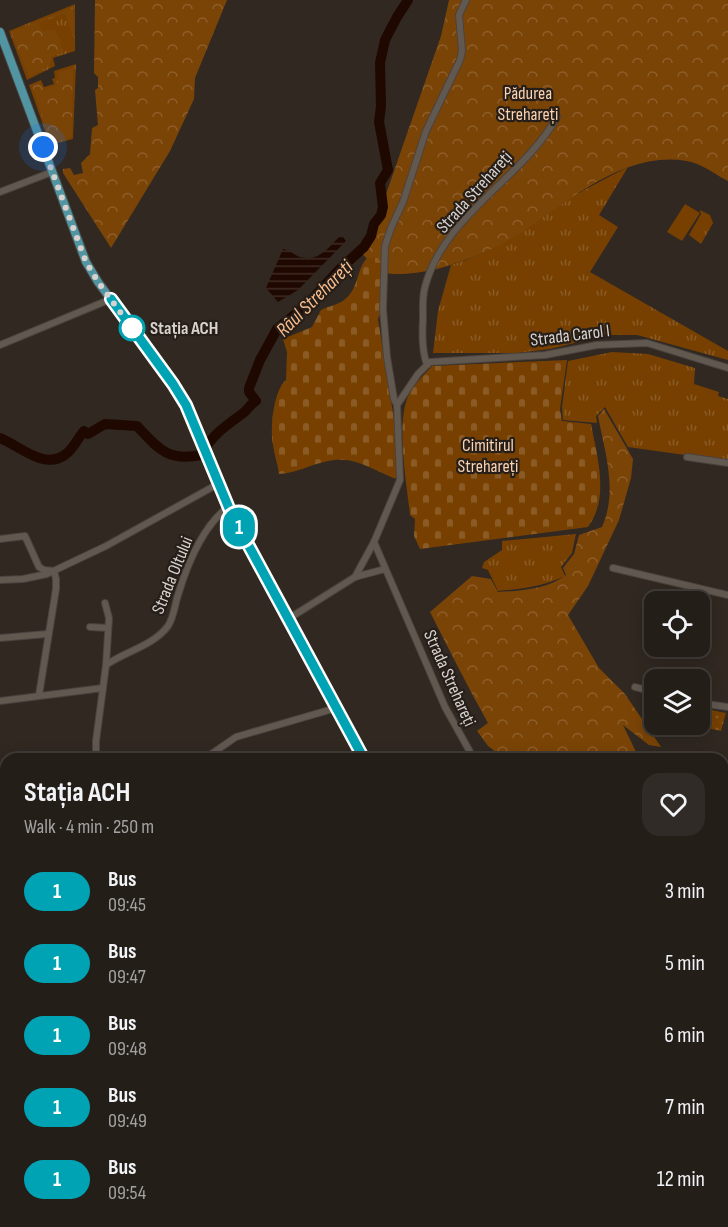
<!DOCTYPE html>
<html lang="en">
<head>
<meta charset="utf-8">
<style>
	:root { --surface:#241e19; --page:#302b26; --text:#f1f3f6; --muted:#a3a2a2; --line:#413c38 }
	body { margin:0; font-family:"Sofia Sans Condensed",sans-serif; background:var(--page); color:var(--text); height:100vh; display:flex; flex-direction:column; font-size:22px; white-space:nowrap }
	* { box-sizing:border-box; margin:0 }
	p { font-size:20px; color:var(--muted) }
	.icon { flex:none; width:33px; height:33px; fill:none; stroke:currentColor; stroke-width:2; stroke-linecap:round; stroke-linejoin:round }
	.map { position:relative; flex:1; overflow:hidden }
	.panel { position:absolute; left:0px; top:753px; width:729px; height:474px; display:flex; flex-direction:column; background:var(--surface); border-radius:18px 18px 0 0; box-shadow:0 3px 15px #0003,0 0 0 2px var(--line) }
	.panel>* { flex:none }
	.badge { padding:0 12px; border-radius:20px; font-size:21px; line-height:39px }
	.tools { position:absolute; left:644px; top:591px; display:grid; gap:12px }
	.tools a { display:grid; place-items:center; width:66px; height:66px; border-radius:12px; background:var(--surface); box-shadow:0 3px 15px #0003,0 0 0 2px var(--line); font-size:30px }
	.you { position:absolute; width:30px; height:30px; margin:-15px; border:4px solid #fff; border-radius:50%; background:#1a73e8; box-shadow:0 0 0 9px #1a73e833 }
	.map>.badge { position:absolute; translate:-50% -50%; box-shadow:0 0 0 3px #fff }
	.round { display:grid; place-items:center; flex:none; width:63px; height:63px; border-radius:18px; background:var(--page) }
	.overview { display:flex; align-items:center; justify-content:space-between; height:102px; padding:0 24px }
	h1 { font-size:28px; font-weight:700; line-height:45px }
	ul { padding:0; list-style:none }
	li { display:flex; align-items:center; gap:18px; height:72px; padding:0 24px }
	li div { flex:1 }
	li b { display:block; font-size:22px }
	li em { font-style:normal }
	li .badge { min-width:66px; font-weight:700; text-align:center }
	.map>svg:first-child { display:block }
</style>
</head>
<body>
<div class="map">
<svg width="728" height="1227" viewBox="0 0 728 1227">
	<defs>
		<pattern id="grass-tufts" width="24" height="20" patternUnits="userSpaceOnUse" patternTransform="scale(1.5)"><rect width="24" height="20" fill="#774001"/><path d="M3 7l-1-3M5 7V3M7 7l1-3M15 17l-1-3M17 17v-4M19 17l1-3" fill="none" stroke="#8a5b25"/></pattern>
		<pattern id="forest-crowns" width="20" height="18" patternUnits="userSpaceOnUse" patternTransform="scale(1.5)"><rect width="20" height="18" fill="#7b4407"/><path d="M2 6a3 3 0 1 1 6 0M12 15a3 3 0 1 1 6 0" fill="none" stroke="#8d5e2a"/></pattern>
		<pattern id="cemetery-stones" width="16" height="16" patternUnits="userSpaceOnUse" patternTransform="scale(1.5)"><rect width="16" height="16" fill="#774001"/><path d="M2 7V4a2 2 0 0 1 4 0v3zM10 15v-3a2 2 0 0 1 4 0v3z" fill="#8a5b25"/></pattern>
		<pattern id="garden-dots" width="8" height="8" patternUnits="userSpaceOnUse" patternTransform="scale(1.5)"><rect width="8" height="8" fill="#774001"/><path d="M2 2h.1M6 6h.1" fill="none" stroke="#8a5b25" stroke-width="1.8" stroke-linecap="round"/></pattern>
		<pattern id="water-rules" width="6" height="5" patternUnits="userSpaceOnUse" patternTransform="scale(1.5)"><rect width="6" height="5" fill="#1f0800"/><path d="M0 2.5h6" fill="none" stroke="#3f2b24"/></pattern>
	</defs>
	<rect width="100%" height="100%" fill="#302821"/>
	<g fill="url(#grass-tufts)">
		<polygon points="75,4 75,51 53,58 55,66 27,80 9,31"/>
		<polygon points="76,64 73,139 50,145 29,85 41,80 44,87 54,84 52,79 55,78 54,71"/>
		<path d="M628,167l-29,48 19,12 -28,45 138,79v9l-91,-25h-31l-56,14 -32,4h-85l5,-42 13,-46c38,-11 64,-31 97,-53 25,-17 53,-31 80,-45z"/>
		<polygon points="700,210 710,215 713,223 701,244 689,235 701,214"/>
		<polygon points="612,352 648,354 695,368 694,384 719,392 718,396 728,399 728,461 628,447 605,407 596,416 597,423 563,420 562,407 568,361"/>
		<path d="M576,534l-4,19 -11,14 4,9c-21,10 -43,13 -67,15l-10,-21 -6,-2 2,-6 18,-12v-9z"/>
		<polygon points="0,1193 6,1198 6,1221 32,1221 38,1227 0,1227"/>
	</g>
	<g fill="url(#forest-crowns)">
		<polygon points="95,0 227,0 195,78 194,99 170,151 111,248 63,173 63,169 70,168 74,175 83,173 81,163 90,154 92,128 98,125 95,90 98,88 98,77 94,73"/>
		<path d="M449,0h279v181c-12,-6 -27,-18 -41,-20 -64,-11 -121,43 -170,74 -25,16 -52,26 -80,34 -13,3 -40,8 -54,3 -8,-4 -17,-15 -24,-21l18,-31 64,-184z"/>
		<polygon points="73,7 74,39 65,13 39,23 42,31 54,30 61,39 62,53 52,56 49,66 29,77 11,32"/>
		<polygon points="73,68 72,137 51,143 32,86 39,83 44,89 57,85 60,72"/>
		<path d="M604,409l29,50 -2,19 -12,42 -31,66 -20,29 31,53 26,26 36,53 -12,-2 -26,-20 13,27 10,7h-141l-17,-13 -11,-15 11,-8c-21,-37 -39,-74 -58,-111l42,-36 19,3 7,13c23,-1 50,-3 68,-17l-3,-7 11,-14 5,-19 23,-8c16,-36 3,-74 -4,-111z"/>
		<polygon points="723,869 728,870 728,921 723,922"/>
	</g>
	<g fill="url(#cemetery-stones)">
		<path d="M367,258h11c7,19 9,42 0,61l20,125 2,36c-23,-7 -41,-23 -66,-20 -19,2 -36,13 -55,14 -1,-10 -5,-19 -6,-29 -3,-16 0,-54 13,-65l1,-28 -4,-13 29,-12 9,-17c7,-4 17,-5 23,-10 15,-11 12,-30 23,-42z"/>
		<path d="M567,360l-7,49 2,12 29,3c6,33 19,73 -3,103l-168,22 -6,-13 1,-17 -5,-4c-3,-31 -16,-99 1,-124 5,-9 14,-17 21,-25z"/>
	</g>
	<polygon fill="#774001" points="685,204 700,213 682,241 667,232"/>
	<polygon fill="url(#garden-dots)" points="711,710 726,713 721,731 707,728"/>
	<path fill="url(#water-rules)" d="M340,236l3,1 3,4 -48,49 -20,12 -12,-14 17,-39c7,1 11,6 17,8 19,5 28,-9 40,-21z"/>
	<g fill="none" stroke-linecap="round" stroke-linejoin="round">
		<polyline stroke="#1f0800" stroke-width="1.5" points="361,1226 369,1221"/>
		<path stroke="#1f0800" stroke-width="10" d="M0,438c20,8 45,33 66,16 7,-5 12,-16 18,-23l4,3 17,-10 32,2c21,22 30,36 64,29 11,-20 23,-28 41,-41 6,-4 8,-10 14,-13l-7,-9v-4l11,-28 17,-31 30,-24 33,-36 24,-22 7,-11 3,-12 7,-9 2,-8 -3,-24 8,-13 -9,-48 2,-16 -1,-43 5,-23 12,-23 11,-17"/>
		<g stroke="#4a433e" stroke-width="8">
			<g id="minor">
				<polyline points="0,192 52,172"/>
				<polyline points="0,345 111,299"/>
				<path d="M427,365c-5,-14 -5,-32 -4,-46 0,-11 -1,-22 2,-32 18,-71 98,-109 132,-170"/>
				<polyline points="397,405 394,399 387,357 383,309 385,246 391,228 403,202 426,131 460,60 462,51 459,15 466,0"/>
				<polyline points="687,457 728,463"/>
				<polyline points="0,539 25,536 39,567 44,570 54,571"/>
				<polyline points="374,542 445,707 474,759"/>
				<polyline points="613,568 728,595"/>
				<polyline points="355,577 374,542 400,480 397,405 418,374 430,362 545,355 597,345 647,343 728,368"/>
				<polyline points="0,580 23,579 47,574 106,546 218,484"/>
				<polyline points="105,603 109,618 106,665"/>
				<polyline points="288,619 355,577 385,569"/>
				<polyline points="90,627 108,628"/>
				<polyline points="0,638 47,634"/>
				<polyline points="635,687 654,692"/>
				<polyline points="39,695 56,589 56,579 54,571"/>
				<polyline points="0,701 103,688"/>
				<polyline points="699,703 728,707"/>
				<path d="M96,759v-18l10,-76c20,-14 47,-19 62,-39 6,-9 7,-22 10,-31 9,-30 25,-69 50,-88"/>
				<polyline points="204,759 236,737 336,708"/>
				<polyline points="723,1058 728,1067"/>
				<polyline points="0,1072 6,1075"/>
				<polyline points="723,1076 728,1075"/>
				<polyline points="723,1189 728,1203"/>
				<polyline points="0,1197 6,1200"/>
				<polyline points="723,1217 728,1216"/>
				<polyline points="81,1221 81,1227"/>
				<polyline points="333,1221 342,1227"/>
				<polyline points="682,1221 689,1221"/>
				<polyline points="16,1227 19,1221"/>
			</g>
		</g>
		<g stroke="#4a433e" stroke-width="10">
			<g id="major">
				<polyline points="0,32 86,262 98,282 173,384 186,405 231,513 364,759"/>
				<polyline points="634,1221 638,1227"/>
			</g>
		</g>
		<use href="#minor" stroke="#615850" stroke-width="6"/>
		<use href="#major" stroke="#5195a2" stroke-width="8"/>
	</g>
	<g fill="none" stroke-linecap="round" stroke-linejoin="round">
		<g stroke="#fff" stroke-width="14">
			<polyline id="line" points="111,299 173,384 186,405 231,513 364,759"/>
		</g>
		<use href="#line" stroke="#00a3b4" stroke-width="9"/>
		<polyline stroke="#d8d2ce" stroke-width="6" stroke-dasharray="0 10.8" points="43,147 86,262 98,282 132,328"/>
	</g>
	<circle fill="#fff" stroke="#00a3b4" stroke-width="3" cx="132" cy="328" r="12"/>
	<g text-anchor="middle" stroke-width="4.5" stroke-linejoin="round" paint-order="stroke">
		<g font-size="18" fill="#fbd2b2" stroke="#261e18">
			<text x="528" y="99">Pădurea<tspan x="528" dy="21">Strehareți</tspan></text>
			<text x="488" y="451">Cimitirul<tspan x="488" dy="21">Strehareți</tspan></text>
		</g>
		<g font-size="18" fill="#d8d2ce" stroke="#261e18">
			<text transform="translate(474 192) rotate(-48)" y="6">Strada Strehareți</text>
			<text transform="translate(570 335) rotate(-7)" y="6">Strada Carol I</text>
			<text transform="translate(172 575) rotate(-68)" y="6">Strada Oltului</text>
			<text transform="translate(450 678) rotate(66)" y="6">Strada Strehareți</text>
		</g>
		<g font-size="18" font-weight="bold" fill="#d8d2ce" stroke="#261e18" text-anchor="start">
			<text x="150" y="334">Stația ACH</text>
		</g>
		<g font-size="20" font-style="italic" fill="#f9bd8d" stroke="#261e18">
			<text transform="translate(314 298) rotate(-45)" y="7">Râul Strehareți</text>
		</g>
	</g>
</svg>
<div class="tools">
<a><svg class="icon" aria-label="locate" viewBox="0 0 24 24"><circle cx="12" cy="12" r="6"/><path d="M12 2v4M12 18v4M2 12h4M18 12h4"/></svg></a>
<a><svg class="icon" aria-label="layers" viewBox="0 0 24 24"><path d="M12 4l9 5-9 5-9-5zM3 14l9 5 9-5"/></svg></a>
</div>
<div class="you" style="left:43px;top:147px"></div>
<b class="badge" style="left:239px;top:527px;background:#00a3b4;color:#fff">1</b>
<section class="panel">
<div class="overview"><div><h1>Stația ACH</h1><p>Walk · 4 min · 250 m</p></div><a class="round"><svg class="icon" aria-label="heart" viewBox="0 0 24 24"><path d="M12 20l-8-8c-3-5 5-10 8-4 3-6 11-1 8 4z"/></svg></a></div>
<ul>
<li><span class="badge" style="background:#00a3b4;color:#fff">1</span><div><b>Bus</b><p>09:45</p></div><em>3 min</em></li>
<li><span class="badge" style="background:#00a3b4;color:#fff">1</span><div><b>Bus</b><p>09:47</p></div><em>5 min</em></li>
<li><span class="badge" style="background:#00a3b4;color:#fff">1</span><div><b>Bus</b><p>09:48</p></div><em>6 min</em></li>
<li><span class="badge" style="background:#00a3b4;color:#fff">1</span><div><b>Bus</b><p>09:49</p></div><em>7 min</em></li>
<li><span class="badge" style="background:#00a3b4;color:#fff">1</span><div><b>Bus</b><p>09:54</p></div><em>12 min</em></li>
</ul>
</section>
</div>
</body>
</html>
